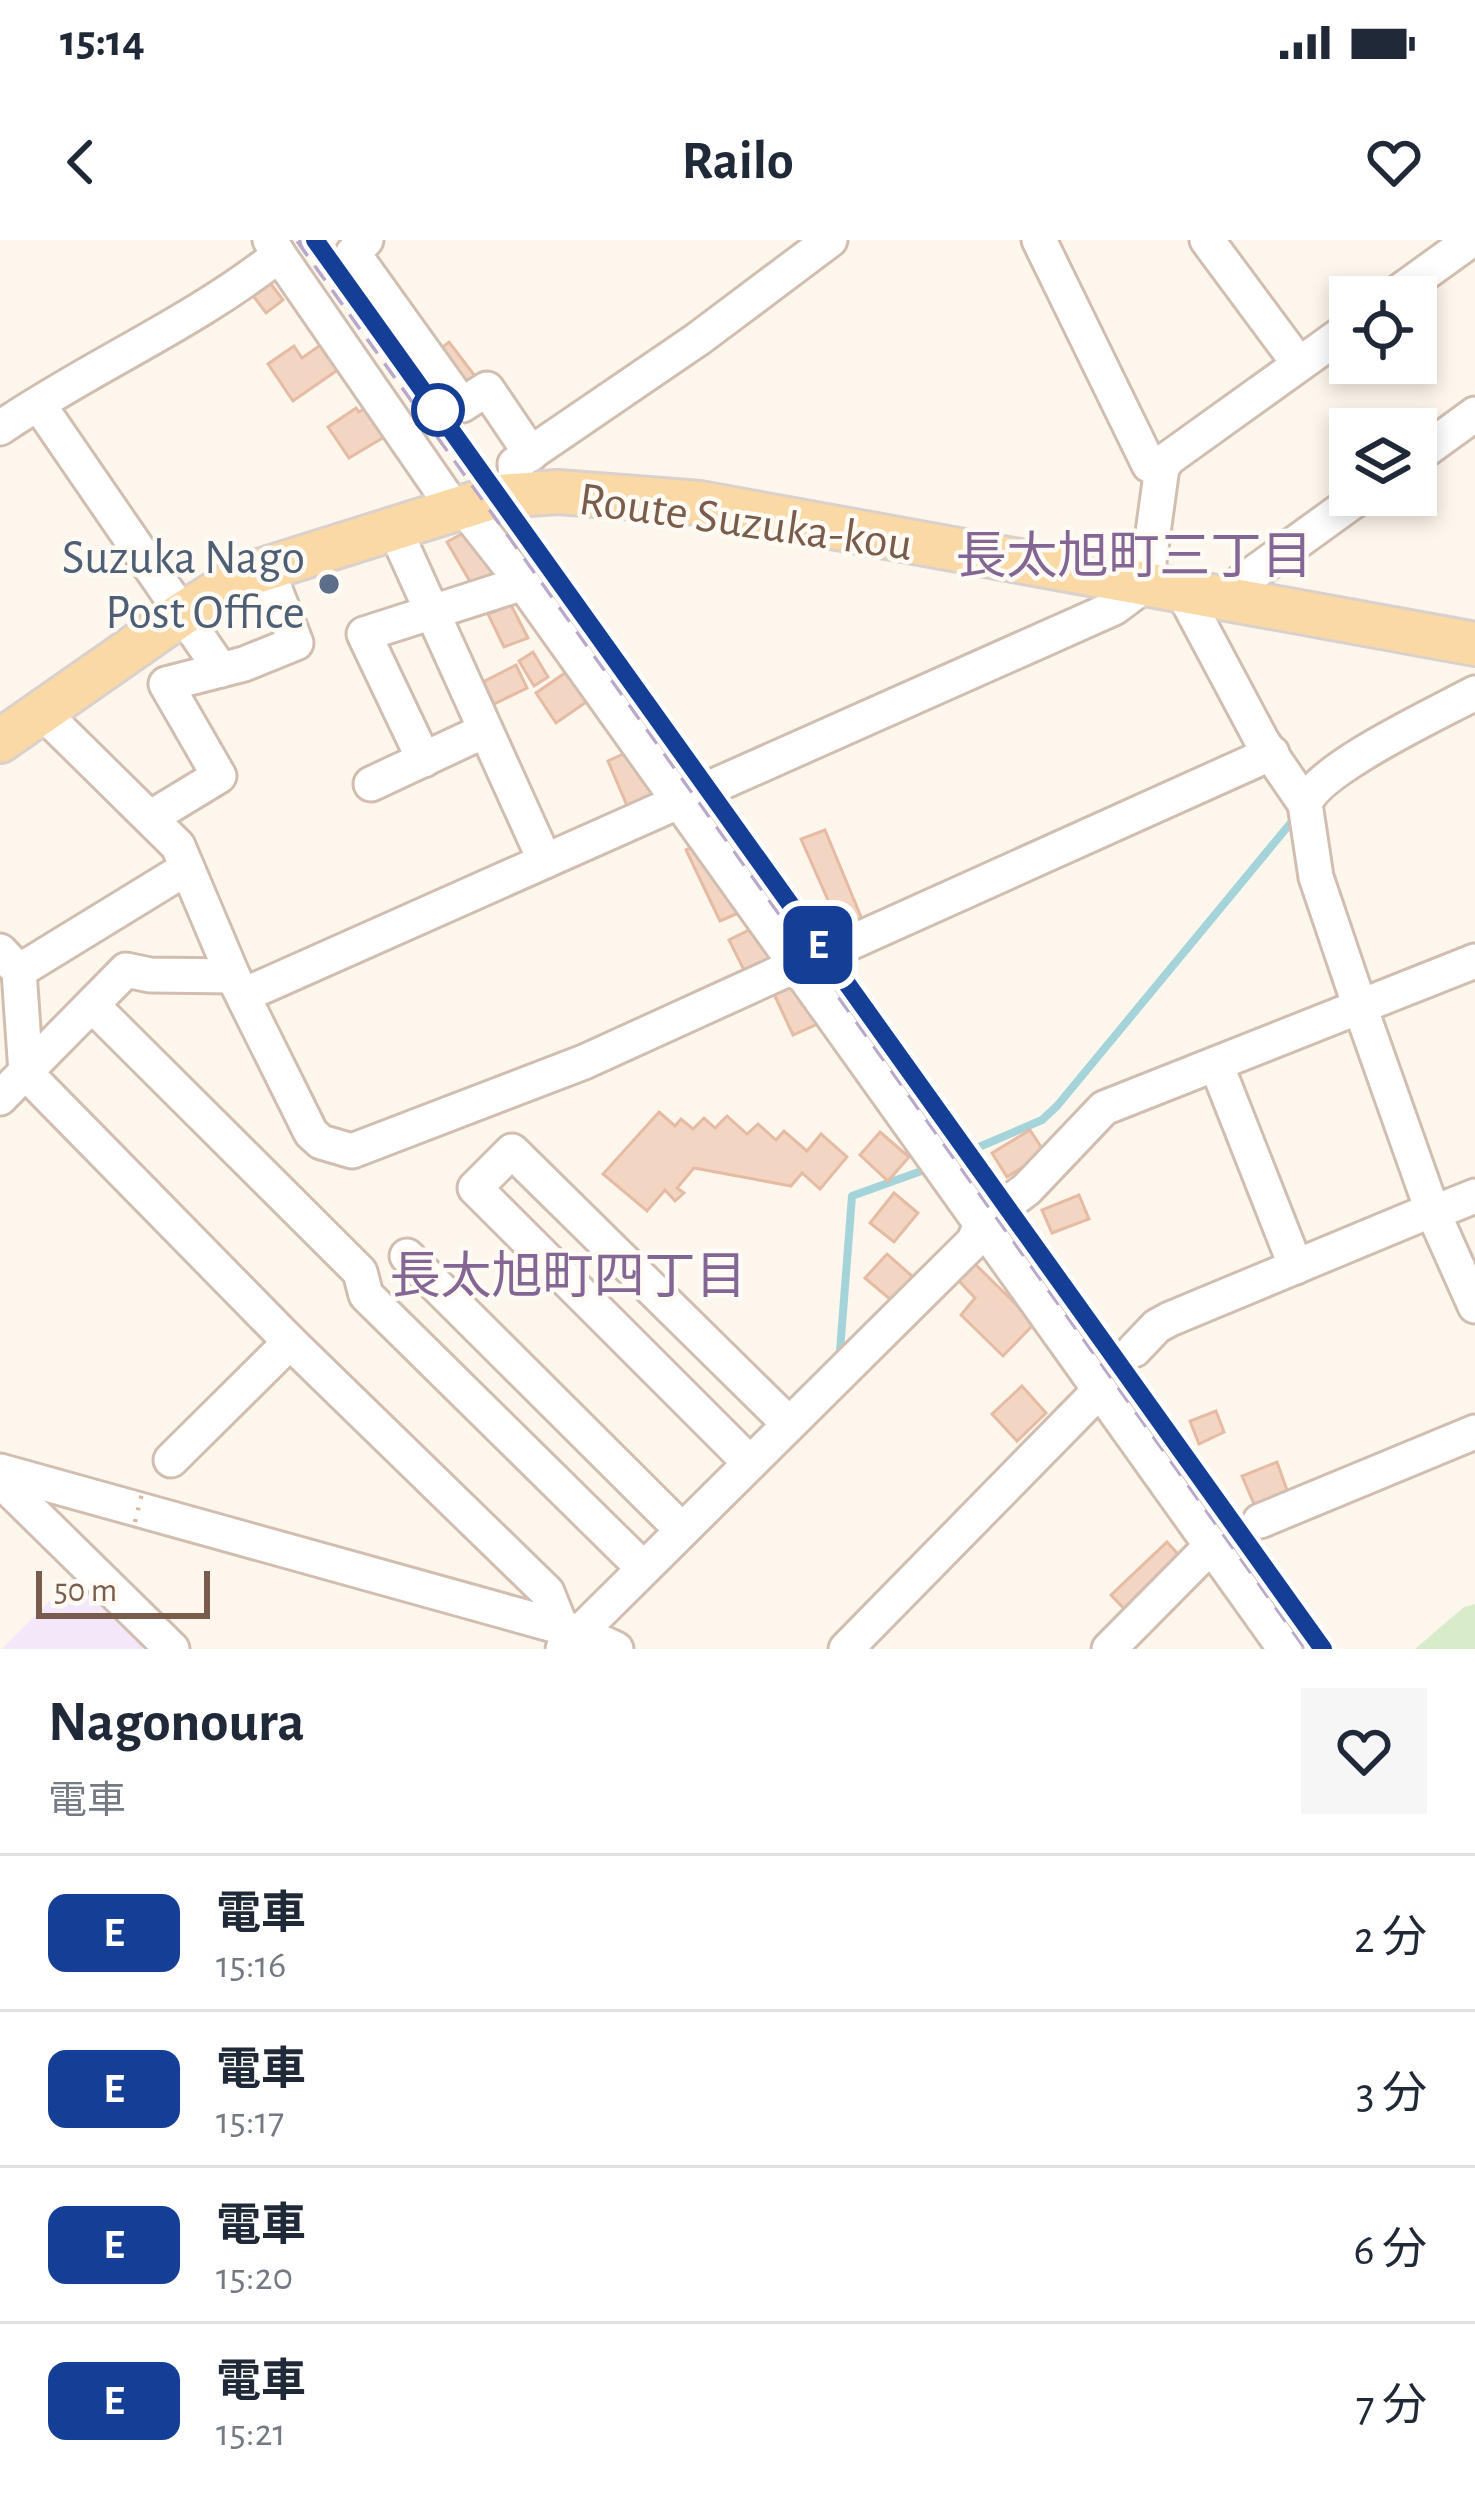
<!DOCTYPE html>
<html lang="ja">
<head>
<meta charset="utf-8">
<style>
	:root { --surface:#fff; --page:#f6f6f7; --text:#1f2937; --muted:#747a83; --line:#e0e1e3 }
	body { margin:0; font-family:"Alegreya Sans","Noto Sans JP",sans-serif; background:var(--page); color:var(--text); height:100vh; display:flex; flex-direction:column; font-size:45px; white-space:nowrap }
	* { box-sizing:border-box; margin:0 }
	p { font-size:39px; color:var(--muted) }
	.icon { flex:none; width:66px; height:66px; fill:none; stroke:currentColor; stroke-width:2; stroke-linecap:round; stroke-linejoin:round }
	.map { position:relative; height:1409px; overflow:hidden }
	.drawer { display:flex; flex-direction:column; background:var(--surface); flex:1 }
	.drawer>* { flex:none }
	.badge { padding:0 24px; border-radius:18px; font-size:42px; line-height:78px }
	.controls { position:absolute; left:1329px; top:36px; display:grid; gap:24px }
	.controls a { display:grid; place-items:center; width:108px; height:108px; border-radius:0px; background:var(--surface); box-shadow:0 6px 18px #0003; font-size:60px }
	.scale { position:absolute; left:36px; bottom:30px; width:174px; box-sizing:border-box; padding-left:12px; border:6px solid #7a5c4d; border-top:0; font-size:33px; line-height:42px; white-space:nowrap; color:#7a5c4d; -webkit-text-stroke:9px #fffaf3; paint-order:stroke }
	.map>.badge { position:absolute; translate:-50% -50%; box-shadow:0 0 0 6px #fff }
	.round { display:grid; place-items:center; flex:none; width:126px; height:126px; border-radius:0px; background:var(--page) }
	.summary { display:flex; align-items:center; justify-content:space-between; height:204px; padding:0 48px }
	h1 { font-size:57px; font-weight:600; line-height:90px }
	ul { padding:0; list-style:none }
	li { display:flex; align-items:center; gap:36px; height:156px; padding:0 48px; border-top:3px solid var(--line) }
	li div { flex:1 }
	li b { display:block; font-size:45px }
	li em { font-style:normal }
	li .badge { min-width:132px; font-weight:700; text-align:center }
	.status { display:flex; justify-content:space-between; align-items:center; height:84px; padding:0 60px; background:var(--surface); direction:ltr }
	.status svg { height:33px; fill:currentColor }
	header { display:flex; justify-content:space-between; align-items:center; height:156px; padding:0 48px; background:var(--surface); font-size:54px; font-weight:600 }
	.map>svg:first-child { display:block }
</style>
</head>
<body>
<div class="status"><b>15:14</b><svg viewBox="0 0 49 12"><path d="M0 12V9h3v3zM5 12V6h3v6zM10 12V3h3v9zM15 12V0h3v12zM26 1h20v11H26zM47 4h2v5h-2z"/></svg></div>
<header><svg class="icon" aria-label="back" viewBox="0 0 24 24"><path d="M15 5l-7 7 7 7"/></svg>Railo<svg class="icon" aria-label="heart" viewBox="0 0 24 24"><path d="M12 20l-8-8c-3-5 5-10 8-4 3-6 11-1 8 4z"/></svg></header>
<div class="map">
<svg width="1475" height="1409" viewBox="0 0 1475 1409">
	<rect width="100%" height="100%" fill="#fdf6ec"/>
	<polygon fill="#f3e8fa" points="80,1330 160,1409 2,1409"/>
	<polygon fill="#d8ecc9" points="1475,1364 1475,1409 1415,1409 1464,1367"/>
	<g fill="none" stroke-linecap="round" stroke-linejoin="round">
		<g stroke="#a5d3da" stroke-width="8">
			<polyline points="979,907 1042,880 1057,866 1294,579"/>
			<polyline points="840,1111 852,956 927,929"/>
		</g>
	</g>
	<g fill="#f3d5c3" stroke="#e6bba3" stroke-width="3">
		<polygon points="268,40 283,60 266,73 251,53"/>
		<polygon points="449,102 478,140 469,147 440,109"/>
		<polygon points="322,104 339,129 293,161 268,124 294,106 302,118"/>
		<polygon points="372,163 391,193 349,218 328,187 356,168 359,172"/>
		<polygon points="467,291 495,338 475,350 447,302"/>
		<polygon points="511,365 528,398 504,407 488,374"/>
		<polygon points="533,412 548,437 534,446 519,421"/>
		<polygon points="516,425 527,448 494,464 483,442"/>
		<polygon points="572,428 592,458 556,483 536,453"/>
		<polygon points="639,507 669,557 631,575 608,521"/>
		<polygon points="825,590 864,684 843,694 801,599"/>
		<polygon points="704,601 743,671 720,681 686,610"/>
		<polygon points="761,684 781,725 749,740 729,700"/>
		<polygon points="803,738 824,781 793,795 773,752"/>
		<polygon points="659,872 675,886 681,879 693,889 704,878 715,888 727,876 747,894 758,884 776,900 784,891 807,911 821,894 847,917 820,949 802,933 791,946 694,928 677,948 684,953 675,961 665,950 647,971 603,934"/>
		<polygon points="1030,890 1045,913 1007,937 992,913"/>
		<polygon points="880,892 909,917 888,941 860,915"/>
		<polygon points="894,953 918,973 894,1002 870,983"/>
		<polygon points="1079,955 1089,979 1052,993 1042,970"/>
		<polygon points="887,1014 913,1037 892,1061 865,1038"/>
		<polygon points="974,1023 1035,1083 1003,1116 961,1075 975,1058 958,1040"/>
		<polygon points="1022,1146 1046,1173 1017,1201 992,1174"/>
		<polygon points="1216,1171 1224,1192 1199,1204 1190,1181"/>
		<polygon points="1277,1222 1288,1253 1255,1266 1242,1236"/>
		<polygon points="1167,1302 1185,1322 1131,1376 1111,1355"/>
	</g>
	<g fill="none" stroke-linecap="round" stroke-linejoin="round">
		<g stroke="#d1beb0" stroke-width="39">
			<g id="minor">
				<polyline points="366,0 353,13 462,165 487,149 531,214"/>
				<polyline points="1207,0 1299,124"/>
				<polyline points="279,15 455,270"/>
				<polyline points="1392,57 1471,0"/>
				<polyline points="39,165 221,430"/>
				<path d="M0,188c91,-62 192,-104 279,-173l-9,-15"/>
				<polyline points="1416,217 1475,174"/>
				<polyline points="1162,227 1169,218 1350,88"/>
				<polyline points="517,255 515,224 698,99 830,0"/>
				<polyline points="464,268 523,343 1285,1409"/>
				<polyline points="395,290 545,621"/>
				<polyline points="1181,349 1262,501 1305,564"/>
				<polyline points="1222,356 1362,255"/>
				<path d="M1475,453c-37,20 -158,76 -170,111l11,73 43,127 73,206 43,96"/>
				<polyline points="42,472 178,606 233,736 311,893 321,902 352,911 584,822 797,725"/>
				<polyline points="424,520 364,394 523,343"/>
				<polyline points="371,544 484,491"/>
				<polyline points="150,578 219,536 166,444 244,424 296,403 267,329"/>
				<polyline points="841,707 1272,513"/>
				<polyline points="0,711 19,731 26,833 290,1102 547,1352 561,1387"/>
				<polyline points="19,731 187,628"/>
				<polyline points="244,755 1114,368 1146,344 1162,227 1149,225 1039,0"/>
				<polyline points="93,766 360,1032 366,1055 643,1328"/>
				<polyline points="1216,824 1296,1027"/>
				<polyline points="0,858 126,730 150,735 233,736"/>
				<polyline points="1433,973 1475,956"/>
				<polyline points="407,1016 682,1290"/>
				<polyline points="1134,1110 1157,1086 1170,1079 1432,970"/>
				<polyline points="171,1220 290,1102"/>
				<polyline points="749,1222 475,948 512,911 788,1183"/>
				<polyline points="0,1231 579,1392 616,1409"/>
				<polyline points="0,1240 172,1409"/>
				<polyline points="1260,1281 1475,1192"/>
				<polyline points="563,1409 973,1002 982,983 1027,949 1104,868 1475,721"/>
				<polyline points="846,1409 1100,1150"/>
				<polyline points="1109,1409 1212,1305"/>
			</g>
		</g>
		<g stroke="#dad1cd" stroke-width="48">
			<polyline id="major" points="0,501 182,374 243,336 498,256 558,252 700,263 1475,404"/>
		</g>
		<use href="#minor" stroke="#fff" stroke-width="33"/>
		<use href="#major" stroke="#fbd9a5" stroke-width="42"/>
		<polyline stroke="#b9a8c9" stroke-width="8" stroke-dasharray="18 12" stroke-linecap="butt" points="299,0 1308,1409"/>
		<polyline stroke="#d9b8a5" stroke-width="4.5" stroke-dasharray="3 9" stroke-linecap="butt" points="135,1282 143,1249"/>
	</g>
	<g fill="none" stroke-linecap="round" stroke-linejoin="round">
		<g stroke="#fff" stroke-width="27">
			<polyline id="line" points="315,0 1323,1409"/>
		</g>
		<use href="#line" stroke="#153f97" stroke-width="18"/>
	</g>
	<circle fill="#fff" stroke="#153f97" stroke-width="6" cx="438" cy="170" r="24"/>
	<circle fill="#5c6f8a" stroke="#fffaf3" stroke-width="4.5" cx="329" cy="344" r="12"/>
	<g text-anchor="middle" stroke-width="9" stroke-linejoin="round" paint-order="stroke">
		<g font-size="48" fill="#7a5c4d" stroke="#fffaf3">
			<text transform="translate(746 280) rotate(8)" y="17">Route Suzuka-kou</text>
		</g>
		<g font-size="48" fill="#4e5e75" stroke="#fffaf3" text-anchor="end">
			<text x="305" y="333">Suzuka Nago<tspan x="305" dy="55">Post Office</tspan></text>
		</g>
		<g font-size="51" fill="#846695" stroke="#fffaf3">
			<text x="1134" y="333">長太旭町三丁目</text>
			<text x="568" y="1053">長太旭町四丁目</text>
		</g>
	</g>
</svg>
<div class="controls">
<a><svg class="icon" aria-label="locate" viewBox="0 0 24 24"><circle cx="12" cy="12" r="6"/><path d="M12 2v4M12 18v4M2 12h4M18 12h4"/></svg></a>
<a><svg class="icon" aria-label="layers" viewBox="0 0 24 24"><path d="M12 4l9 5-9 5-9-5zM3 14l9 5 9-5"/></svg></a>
</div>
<div class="scale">50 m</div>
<b class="badge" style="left:818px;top:705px;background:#153f97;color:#fff">E</b>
</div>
<section class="drawer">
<div class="summary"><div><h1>Nagonoura</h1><p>電車</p></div><a class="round"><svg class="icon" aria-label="heart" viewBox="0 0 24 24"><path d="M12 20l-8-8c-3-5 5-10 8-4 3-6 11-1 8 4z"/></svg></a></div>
<ul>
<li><span class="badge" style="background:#153f97;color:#fff">E</span><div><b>電車</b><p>15:16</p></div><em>2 分</em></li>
<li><span class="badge" style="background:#153f97;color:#fff">E</span><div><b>電車</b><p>15:17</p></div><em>3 分</em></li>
<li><span class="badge" style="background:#153f97;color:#fff">E</span><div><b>電車</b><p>15:20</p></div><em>6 分</em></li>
<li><span class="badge" style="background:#153f97;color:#fff">E</span><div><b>電車</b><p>15:21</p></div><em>7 分</em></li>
</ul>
</section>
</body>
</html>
